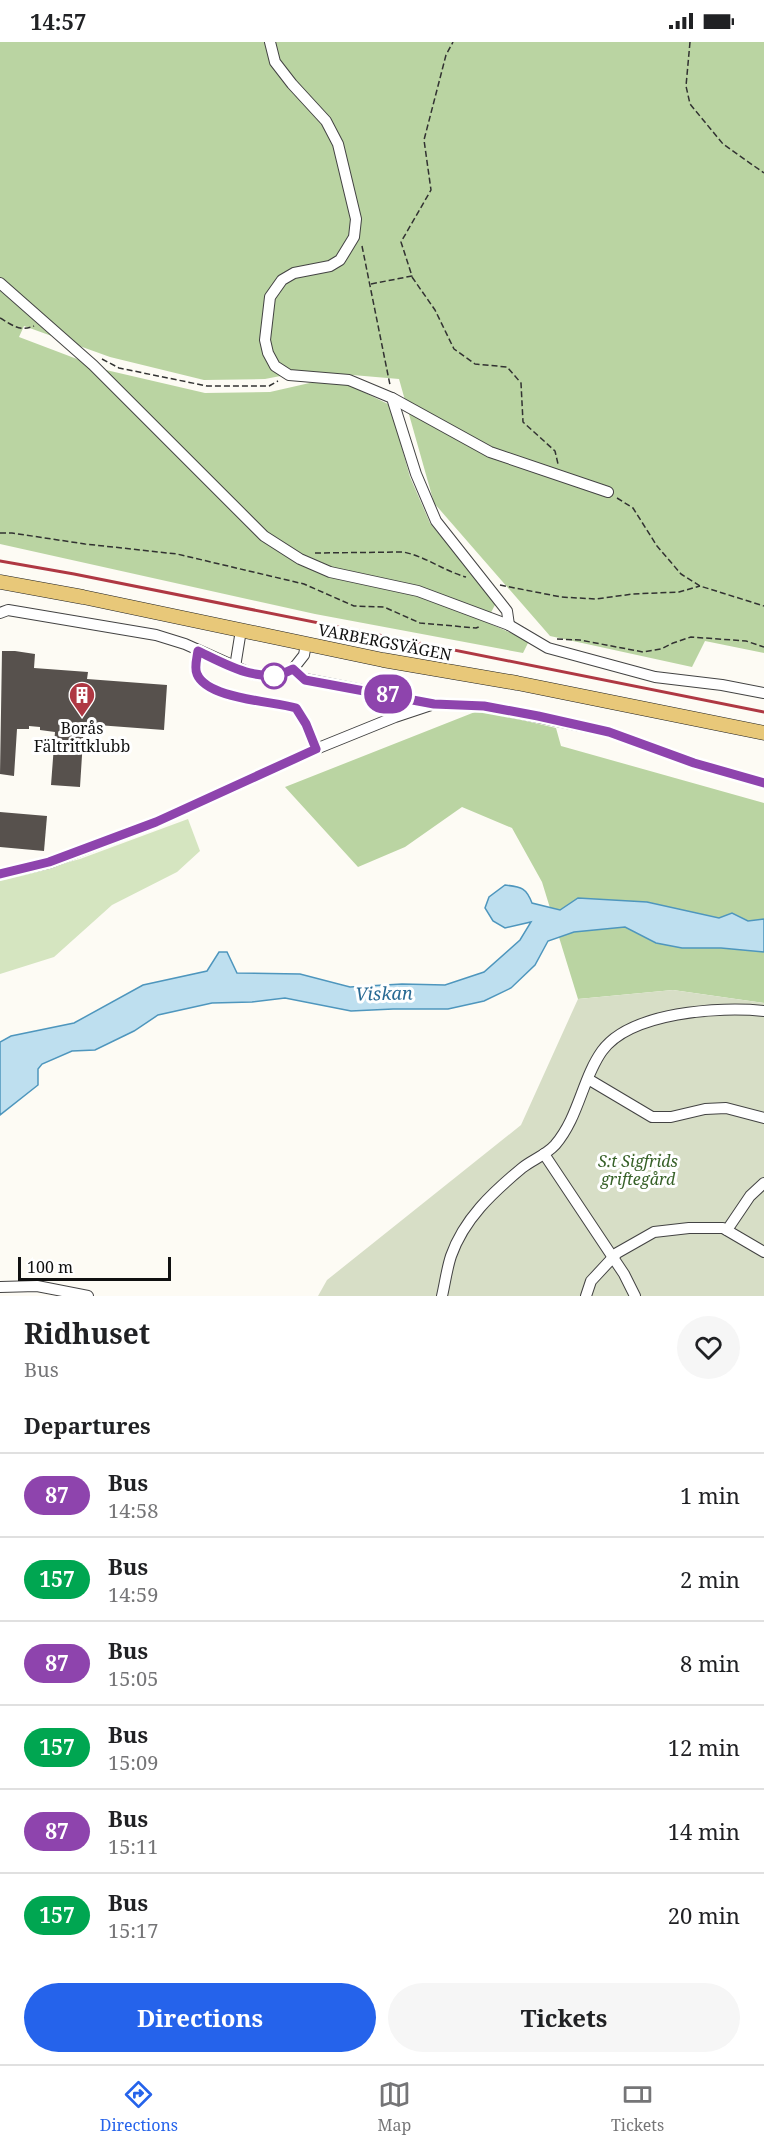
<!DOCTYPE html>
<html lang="en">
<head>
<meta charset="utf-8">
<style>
	:root { --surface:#fff; --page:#f6f6f6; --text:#202124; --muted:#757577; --line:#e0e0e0; --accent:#2563eb }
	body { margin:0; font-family:"Noto Serif",serif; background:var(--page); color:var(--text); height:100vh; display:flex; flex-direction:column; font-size:22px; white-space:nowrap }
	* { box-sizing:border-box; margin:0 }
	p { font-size:20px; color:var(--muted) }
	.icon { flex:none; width:33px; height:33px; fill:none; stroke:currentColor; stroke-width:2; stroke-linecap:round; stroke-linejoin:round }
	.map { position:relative; height:1254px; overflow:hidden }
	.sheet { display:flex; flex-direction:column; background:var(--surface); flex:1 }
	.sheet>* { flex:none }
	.badge { padding:0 12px; border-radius:20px; font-size:21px; line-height:39px }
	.scale { position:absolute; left:18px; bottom:15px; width:153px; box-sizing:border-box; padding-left:6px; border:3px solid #101010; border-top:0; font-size:16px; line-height:21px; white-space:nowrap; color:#101010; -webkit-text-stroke:4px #fff; paint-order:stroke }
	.map>.badge { position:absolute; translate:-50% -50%; box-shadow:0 0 0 3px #fff }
	h2 { padding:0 24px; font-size:22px; line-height:54px }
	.round { display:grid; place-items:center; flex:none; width:63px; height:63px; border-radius:32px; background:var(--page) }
	.overview { display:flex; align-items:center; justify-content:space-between; height:102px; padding:0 24px }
	h1 { font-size:28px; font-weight:700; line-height:45px }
	.cta { display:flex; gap:12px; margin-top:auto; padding:12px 24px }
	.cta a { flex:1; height:69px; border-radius:36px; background:var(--accent); color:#fff; font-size:24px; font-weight:700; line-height:69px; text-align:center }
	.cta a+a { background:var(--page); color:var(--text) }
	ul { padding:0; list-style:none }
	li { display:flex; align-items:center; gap:18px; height:84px; padding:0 24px; border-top:2px solid var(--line) }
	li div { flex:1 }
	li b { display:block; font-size:22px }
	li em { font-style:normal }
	li .badge { min-width:66px; font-weight:700; text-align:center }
	.status { display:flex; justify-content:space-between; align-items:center; height:42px; padding:0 30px; background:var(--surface); direction:ltr }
	.status svg { height:16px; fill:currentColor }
	.dock { display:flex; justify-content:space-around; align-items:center; height:84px; border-top:2px solid var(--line); background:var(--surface); font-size:16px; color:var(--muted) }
	.dock a { display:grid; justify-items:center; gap:3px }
	.dock .current { color:var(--accent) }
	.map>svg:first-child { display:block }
</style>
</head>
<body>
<div class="status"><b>14:57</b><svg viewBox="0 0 49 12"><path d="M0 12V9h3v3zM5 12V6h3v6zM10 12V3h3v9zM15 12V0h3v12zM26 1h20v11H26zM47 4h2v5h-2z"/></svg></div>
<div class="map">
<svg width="764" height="1254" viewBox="0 0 764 1254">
	<rect width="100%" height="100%" fill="#fdfbf4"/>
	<polygon fill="#d5e5c0" points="188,777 200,809 177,830 112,863 54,915 0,932 0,838 80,817"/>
	<g fill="#bad4a2">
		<polygon points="0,0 764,0 764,611 705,599 692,625 550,594 434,461 399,337 306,329 265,337 204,338 110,315 24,284 19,295 106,328 205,351 270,350 314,340 349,343 390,363 410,435 430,481 496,561 486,580 529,599 523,611 315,572 0,502"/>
		<polygon points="480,668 556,686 561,704 764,761 764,961 673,948 578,957 542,840 512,786 462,765 405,805 358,825 285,745"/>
	</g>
	<polygon fill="#d7dec6" points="673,948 764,961 764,1254 318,1254 327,1238 521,1083 578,957"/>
	<path fill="#bedfef" stroke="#4e96bd" stroke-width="1.5" d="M505,843c16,2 21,2 27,18l28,7 18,-12 69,4 72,16 13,-5 16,8 16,-2v33l-43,-4h-39l-26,-5 -31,-16 -51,5 -26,9 -13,24 -24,23 -27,13 -36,8h-55l-42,2 -66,-13 -33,4 -40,1 -54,12 -24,16 -39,19 -23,1 -30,13 -4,5v16l-38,30v-73l11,-6 63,-13 69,-38 64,-14 12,-19h8l10,21 63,1 50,13 52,-3 43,1 39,-13 36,-32 11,-18 -26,6 -12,-7 -8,-13 4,-11z"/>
	<g fill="#57514d">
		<polygon points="2,609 15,609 35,612 34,626 88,630 87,637 167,643 164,688 84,682 80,745 51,743 55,690 40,688 40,685 29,684 29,687 17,687 14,734 0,732"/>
		<polygon points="0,770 47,774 44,809 0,805"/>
	</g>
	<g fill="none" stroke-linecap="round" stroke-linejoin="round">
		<g stroke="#434343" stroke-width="12">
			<g id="minor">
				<polyline points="270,0 275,20 292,42 326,79 338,102 356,177 354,195 340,218 330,224 294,231 282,238 270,255 265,298 268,311 275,324 289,333 349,338 392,356 416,432 436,479 507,569 509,583"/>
				<polyline points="0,241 93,323 264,494 300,517 330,530 418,549 509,583 548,606 655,635 722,643 764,651"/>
				<polyline points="392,356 490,410 608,450"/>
				<polyline points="0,571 8,568 156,593 185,602 252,632 274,634 293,627 304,613 306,602"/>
				<polyline points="235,625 241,588"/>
				<polyline points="293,627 305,637 434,662"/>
				<polyline points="316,707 395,675 434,662 484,664 609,690 694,721 764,741"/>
				<path d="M0,832l49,-11 107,-41 160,-73 -10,-25 -10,-16c-24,-7 -88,-9 -99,-34 -3,-6 0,-16 1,-23"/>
				<polyline points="588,1037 652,1075 671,1075 705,1067 726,1066 764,1076"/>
				<polyline points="544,1112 624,1232 635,1254"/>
				<polyline points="727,1188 750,1154 764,1141"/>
				<polyline points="0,1245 37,1244 88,1254"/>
				<path d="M442,1254c3,-13 5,-28 9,-40 13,-37 41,-63 71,-88 10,-8 24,-13 33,-23 24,-28 27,-66 47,-94 28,-39 118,-45 162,-40"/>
				<polyline points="586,1254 591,1239 617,1211 654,1190 689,1186 723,1186 764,1210"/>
			</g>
		</g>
		<g stroke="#212121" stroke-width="15">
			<polyline id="major" points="0,540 83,555 383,618 517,641 764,691"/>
		</g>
		<g stroke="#323232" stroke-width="1.5" stroke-dasharray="6 3" stroke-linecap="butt">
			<polyline points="690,0 686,44 690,62 723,102 764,131"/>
			<polyline points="362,204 390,343"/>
			<polyline points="412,235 435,268 454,307 475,322 507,325 521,341 523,380 555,409 558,422"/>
			<polyline points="371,242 412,234 401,200 431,148 424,98 446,13 453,0"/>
			<path d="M0,276c12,7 20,14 34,8"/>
			<polyline points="102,317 119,326 207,344 269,344 278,339"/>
			<polyline points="617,456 633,466 657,504 681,532 700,544 764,564"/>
			<polyline points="0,491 12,491 85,502 177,512 304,542 354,564 384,565 420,581 476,586 481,584"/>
			<path d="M315,511l88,-1c22,4 41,19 63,25"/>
			<polyline points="500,543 561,555 596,557 633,552 679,550 700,544"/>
			<polyline points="557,597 580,598 643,610 661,607 673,601 691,595 746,599 764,605"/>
		</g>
		<use href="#minor" stroke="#fff" stroke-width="10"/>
		<use href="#major" stroke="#e8c879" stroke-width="14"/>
		<polyline stroke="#af3843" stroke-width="3" points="0,519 74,532 764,670"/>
	</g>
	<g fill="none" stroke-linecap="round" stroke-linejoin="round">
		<g stroke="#fff" stroke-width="14">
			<path id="line" d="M0,832l49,-12 107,-40 160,-73 -10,-25 -10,-16c-24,-7 -89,-9 -99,-34 -3,-6 0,-16 1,-23 29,14 64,35 95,18l12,11 129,24 50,2 54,10 71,16 85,31 70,20"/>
		</g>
		<use href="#line" stroke="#8e44ad" stroke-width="9"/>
	</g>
	<defs>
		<g id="building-pin" transform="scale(1.35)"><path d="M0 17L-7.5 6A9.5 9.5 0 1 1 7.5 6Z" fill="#af3843" stroke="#fff"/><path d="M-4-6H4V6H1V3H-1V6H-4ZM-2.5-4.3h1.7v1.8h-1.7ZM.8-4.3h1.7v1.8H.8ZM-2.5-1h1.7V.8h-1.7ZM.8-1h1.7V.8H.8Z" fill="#fff"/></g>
	</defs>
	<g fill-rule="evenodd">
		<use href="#building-pin" x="82" y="653"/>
	</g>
	<circle fill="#fff" stroke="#8e44ad" stroke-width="3" cx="274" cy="634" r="12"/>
	<g text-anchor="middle" stroke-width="6" stroke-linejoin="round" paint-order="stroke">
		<g font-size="16" fill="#101010" stroke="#fff">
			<text transform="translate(385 600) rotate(11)" y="6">VARBERGSVÄGEN</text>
		</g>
		<g font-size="16" fill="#101010" stroke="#fff">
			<text x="82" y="692">Borås<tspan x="82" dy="18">Fältrittklubb</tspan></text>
		</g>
		<g font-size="16" font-style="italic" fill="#366027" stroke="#fff">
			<text x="638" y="1125">S:t Sigfrids<tspan x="638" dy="18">griftegård</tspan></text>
		</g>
		<g font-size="18" font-style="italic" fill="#276993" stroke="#fff">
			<text transform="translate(384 952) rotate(-1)" y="6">Viskan</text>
		</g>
	</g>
</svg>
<div class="scale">100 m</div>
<b class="badge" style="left:388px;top:652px;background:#8e44ad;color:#fff">87</b>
</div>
<section class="sheet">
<div class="overview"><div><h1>Ridhuset</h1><p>Bus</p></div><a class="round"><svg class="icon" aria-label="heart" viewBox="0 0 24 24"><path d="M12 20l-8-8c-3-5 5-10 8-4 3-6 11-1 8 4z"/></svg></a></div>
<h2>Departures</h2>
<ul>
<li><span class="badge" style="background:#8e44ad;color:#fff">87</span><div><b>Bus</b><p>14:58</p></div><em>1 min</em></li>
<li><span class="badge" style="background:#00a651;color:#fff">157</span><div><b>Bus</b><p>14:59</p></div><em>2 min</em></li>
<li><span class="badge" style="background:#8e44ad;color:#fff">87</span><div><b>Bus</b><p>15:05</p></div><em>8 min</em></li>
<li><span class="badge" style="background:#00a651;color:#fff">157</span><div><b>Bus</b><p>15:09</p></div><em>12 min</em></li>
<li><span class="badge" style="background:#8e44ad;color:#fff">87</span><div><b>Bus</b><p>15:11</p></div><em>14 min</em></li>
<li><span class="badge" style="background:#00a651;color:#fff">157</span><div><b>Bus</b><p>15:17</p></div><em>20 min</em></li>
</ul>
<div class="cta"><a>Directions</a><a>Tickets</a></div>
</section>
<nav class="dock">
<a class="current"><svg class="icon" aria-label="directions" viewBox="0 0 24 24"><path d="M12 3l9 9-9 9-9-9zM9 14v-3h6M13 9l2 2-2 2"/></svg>Directions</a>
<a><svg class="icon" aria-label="map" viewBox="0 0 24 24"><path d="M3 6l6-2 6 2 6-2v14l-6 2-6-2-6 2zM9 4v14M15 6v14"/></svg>Map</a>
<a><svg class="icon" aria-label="tickets" viewBox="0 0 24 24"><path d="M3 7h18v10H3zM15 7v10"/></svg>Tickets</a>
</nav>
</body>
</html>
